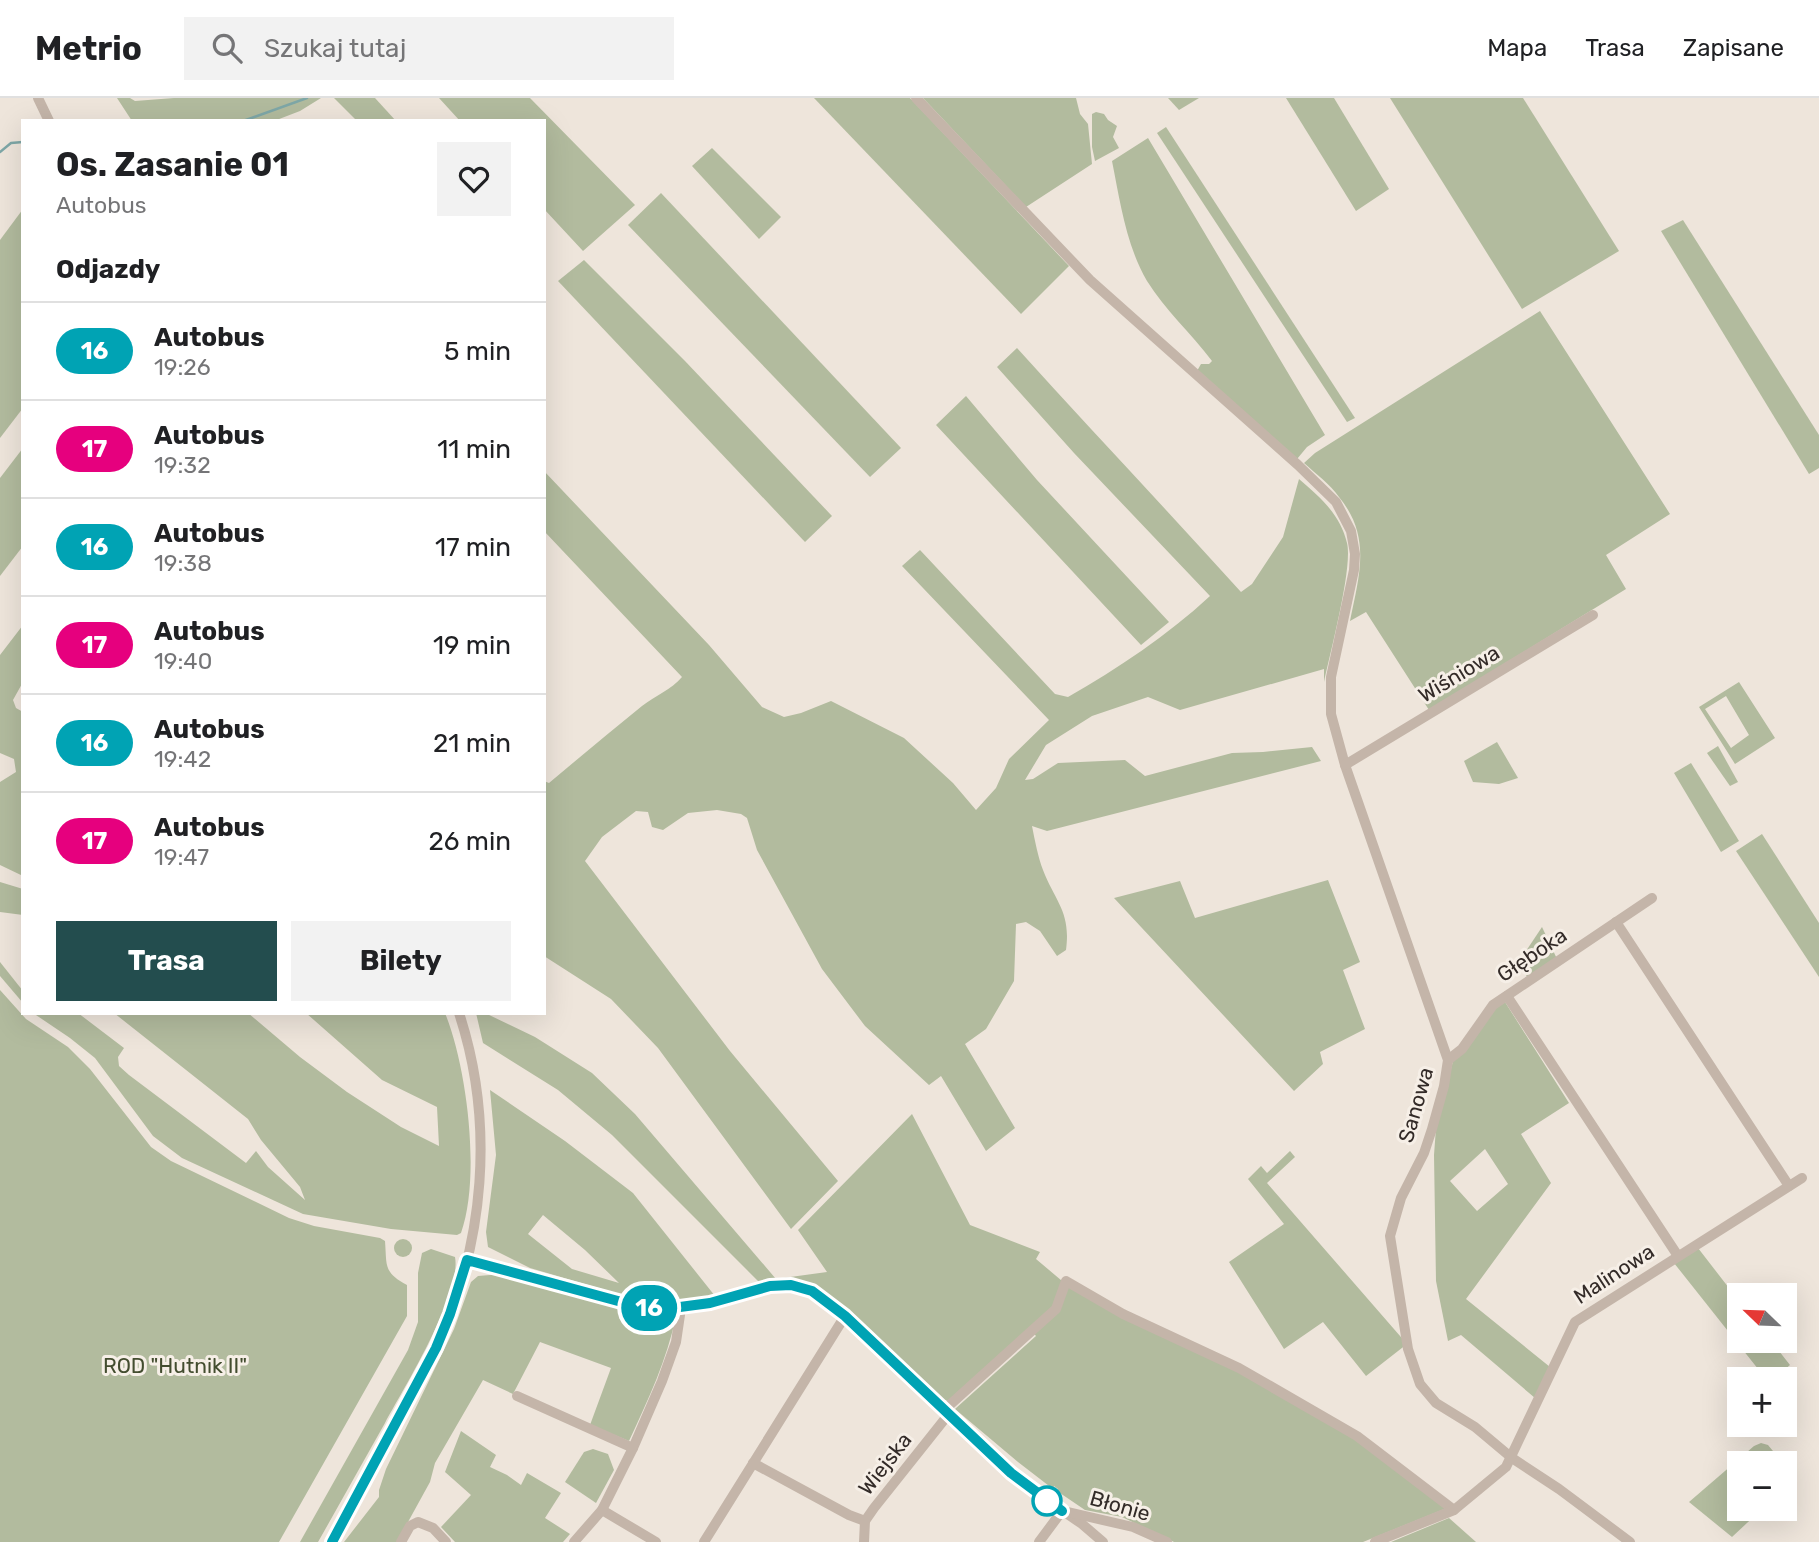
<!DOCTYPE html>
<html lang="pl">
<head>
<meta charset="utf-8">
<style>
	:root { --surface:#fff; --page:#f2f2f2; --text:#202124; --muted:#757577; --line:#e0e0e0; --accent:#234d4e }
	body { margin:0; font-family:Rubik,sans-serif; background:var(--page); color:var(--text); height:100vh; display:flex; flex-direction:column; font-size:26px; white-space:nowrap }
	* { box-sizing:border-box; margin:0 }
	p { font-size:23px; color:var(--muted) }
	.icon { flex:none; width:38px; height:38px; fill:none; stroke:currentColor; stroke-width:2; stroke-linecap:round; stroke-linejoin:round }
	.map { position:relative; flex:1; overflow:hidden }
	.drawer { position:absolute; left:21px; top:21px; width:525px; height:896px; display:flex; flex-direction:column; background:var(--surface); border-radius:0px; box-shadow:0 7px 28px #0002 }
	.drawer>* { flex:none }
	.badge { padding:0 14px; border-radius:23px; font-size:24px; line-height:46px }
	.needle { width:46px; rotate:293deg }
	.controls { position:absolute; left:1727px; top:1185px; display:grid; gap:14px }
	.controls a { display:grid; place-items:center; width:70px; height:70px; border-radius:0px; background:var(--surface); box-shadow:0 7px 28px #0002; font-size:35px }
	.map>.badge { position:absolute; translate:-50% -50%; box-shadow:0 0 0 4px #fff }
	h2 { padding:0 35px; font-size:26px; line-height:63px }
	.round { display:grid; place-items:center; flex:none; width:74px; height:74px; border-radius:0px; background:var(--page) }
	.overview { display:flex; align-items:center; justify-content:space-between; height:119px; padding:0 35px }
	h1 { font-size:33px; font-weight:700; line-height:52px }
	.cta { display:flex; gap:14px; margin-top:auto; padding:14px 35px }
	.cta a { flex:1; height:80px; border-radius:0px; background:var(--accent); color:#fff; font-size:28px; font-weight:700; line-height:80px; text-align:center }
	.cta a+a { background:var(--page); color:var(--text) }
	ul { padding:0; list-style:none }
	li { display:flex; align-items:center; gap:21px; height:98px; padding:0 35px; border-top:2px solid var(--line) }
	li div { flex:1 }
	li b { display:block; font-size:26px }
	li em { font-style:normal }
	li .badge { min-width:77px; font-weight:700; text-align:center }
	header { display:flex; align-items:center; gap:42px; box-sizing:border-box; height:98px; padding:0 35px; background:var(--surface); border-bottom:2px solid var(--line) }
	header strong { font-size:33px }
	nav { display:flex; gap:38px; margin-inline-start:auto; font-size:24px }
	.search { width:490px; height:63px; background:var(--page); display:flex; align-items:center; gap:18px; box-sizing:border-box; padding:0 24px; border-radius:0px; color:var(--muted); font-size:26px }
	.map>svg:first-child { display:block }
</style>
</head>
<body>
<header>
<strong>Metrio</strong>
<div class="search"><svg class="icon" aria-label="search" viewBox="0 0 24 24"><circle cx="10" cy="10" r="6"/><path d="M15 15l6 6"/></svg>Szukaj tutaj</div>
<nav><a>Mapa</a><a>Trasa</a><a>Zapisane</a></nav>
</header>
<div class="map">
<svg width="1819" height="1444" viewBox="0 0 1819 1444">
	<rect width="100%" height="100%" fill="#eee5db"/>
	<g fill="#b2bb9e" fill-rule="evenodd">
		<polygon points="117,0 130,0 135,3 174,0 321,0 300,13 274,23 132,23"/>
		<polygon points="334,0 375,0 396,23 357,23"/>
		<polygon points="439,0 530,0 635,107 583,153 544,111 544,23 460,23"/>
		<polygon points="814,0 910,0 1069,168 1021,216"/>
		<polygon points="923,0 1076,0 1080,16 1088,26 1092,66 1026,109"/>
		<polygon points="1168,0 1199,0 1179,12"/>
		<polygon points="1286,0 1334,0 1389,91 1356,113"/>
		<polygon points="1390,0 1523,0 1619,153 1522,211"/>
		<polygon points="1096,14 1104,16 1108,22 1117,28 1113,39 1119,50 1095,63 1092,49 1092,16"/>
		<polygon points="1166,29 1355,320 1347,324 1157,35"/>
		<path d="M1148,40l177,297 -18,12 -10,12 -100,-88 4,-7h8l3,-3c-21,-28 -47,-51 -65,-80 -21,-36 -27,-80 -35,-120z"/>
		<polygon points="712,50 781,119 759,141 692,68"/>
		<polygon points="661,95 901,350 870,379 628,127"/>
		<polygon points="23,111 23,310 0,340 0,142"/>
		<polygon points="1683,122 1819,337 1819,370 1809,376 1661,133"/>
		<polygon points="584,162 685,263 832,418 805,444 558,183"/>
		<path d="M1540,213l130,203 -64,41 20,34 -197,121 -63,-98 -16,9c9,-45 22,-84 -11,-124 -9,-13 -23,-23 -35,-34l11,-10z"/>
		<path d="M1017,250c74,82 150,162 224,244l11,-8 31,-47 16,-58c21,18 41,35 48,64 6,24 -17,110 -23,139v-13l-144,41 -32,-13 -56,19 -46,29 -21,35 8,-1 25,-16 67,-3 20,16 87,-23 31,-1 49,-5 9,14 -274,70 -15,-5c3,15 6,31 11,44 13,33 28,42 23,80l-9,6 -17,-25 -14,-9 -10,2 -2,57 -28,48 -21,15 50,84 -29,23 -45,-75 -12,9 -64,-59 -43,-57 -65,-119 -10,-32 -6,-4 -24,-4 -29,3 -25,17 -11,-3 -4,-15 -12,-1 -34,26 -17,24 145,190 108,130 -47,48 -133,-181 -47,-49 -67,-43v-175l5,2c31,-26 62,-52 93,-77 14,-11 29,-16 40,-29l-138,-146v-60l165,174 53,62 22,10 17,-4 30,-12 73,37 49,45 23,27 20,-22 13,-29 40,-39 -147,-154 18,-16 135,144 13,3c49,-28 100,-62 142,-101l-136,-143 -77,-86z"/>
		<polygon points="966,298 1037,382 1169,524 1141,547 936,327"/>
		<polygon points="23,350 23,448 0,478 0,380"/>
		<polygon points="23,527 23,584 13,602 16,610 23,614 23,778 0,767 0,684 16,674 14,661 0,655 0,557"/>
		<path d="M1739,584l36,56 -40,26 -36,-57zM1726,598l23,39 -18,13 -26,-39z"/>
		<polygon points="1497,644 1518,680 1499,686 1473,684 1464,663"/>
		<polygon points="1718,648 1738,684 1730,688 1707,655"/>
		<polygon points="1691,665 1739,743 1721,754 1674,675"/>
		<polygon points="1762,736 1819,825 1819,879 1736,753"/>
		<polygon points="1328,782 1360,864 1343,872 1365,931 1320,954 1323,966 1294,993 1114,800 1180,783 1195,820"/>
		<polygon points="0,784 23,791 23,817 0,814"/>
		<polygon points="1542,829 1557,861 1527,879 1520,862"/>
		<polygon points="0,864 23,893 23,905 0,878"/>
		<path d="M0,892l26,29 42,28 22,22 61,78 20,14 118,57 25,8 66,12 5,3c2,25 -2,31 22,44v31l-128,226h-279z"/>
		<path d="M1505,904l64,101 -48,31 30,49 -85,116 84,68 -15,31 -74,-63 -13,6 -12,-60 -2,-126 2,-27 18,-71 39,-48zM1485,1051l23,35 -31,27 -27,-30z"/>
		<path d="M33,915h45l46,35 -6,9 1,9 10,9 117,88 10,-12 12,16 37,33 -5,-13 -39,-47 -13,-21 -134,-106h134l52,44 47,35 54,35 38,19 -2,-39 -55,-27 -76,-67h139c22,54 36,164 16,220l-4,2 -66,-6 -88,-15 -121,-56 -29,-22 -58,-78 -25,-20z"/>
		<polygon points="476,915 485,915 535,939 592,975 635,1016 776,1181 759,1184 612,1037 558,992 483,945"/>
		<path d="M490,992l75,51 68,52 82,103 -17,5 -32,3 -23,-3 -113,-33 -42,-21 -2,-15 10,-77zM543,1117l42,35 34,33 -47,-14 -44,-35z"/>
		<path d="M912,1016l58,111 70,27 -4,7 32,27 171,85 118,68 90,69 -84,34h-189l-52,-25 -37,-7 -28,-19 1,-2 -4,-3 -1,3 -35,-27 -63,-53 81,-73 -6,-7 -80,72c-27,0 -101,-97 -135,-114 -10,-5 -21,-7 -32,-9l44,-6 -29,-42z"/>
		<polygon points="1290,1053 1295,1059 1267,1085 1407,1246 1366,1278 1323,1224 1284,1251 1229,1164 1284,1126 1248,1081 1261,1068 1267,1075"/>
		<circle cx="403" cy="1150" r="9"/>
		<polygon points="1698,1150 1739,1203 1740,1242 1771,1243 1790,1267 1774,1281 1766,1281 1674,1165"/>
		<path d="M431,1151l24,8c7,37 -51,131 -70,166 -21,37 -42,75 -63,112l-4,7h-18l108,-192 10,-28v-49l4,-20z"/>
		<path d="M502,1176l133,36 41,6c-9,44 -28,84 -47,125l-39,-16 21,-57 -71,-26 -27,52 -30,-14 -48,83 -5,19 -33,60h-53l35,-45v-7l7,-21 68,-140 17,-47 7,-6z"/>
		<polygon points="461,1333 496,1357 490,1369 507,1377 521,1387 527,1375 561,1395 545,1420 570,1436 563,1444 455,1444 441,1429 471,1397 445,1374"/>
		<polygon points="1761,1345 1768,1347 1783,1365 1740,1365 1740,1410 1762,1411 1732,1439 1689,1404 1754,1348"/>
		<polygon points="593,1351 608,1356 614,1372 596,1405 565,1384 584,1354"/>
		<polygon points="1449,1420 1476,1444 1391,1444"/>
	</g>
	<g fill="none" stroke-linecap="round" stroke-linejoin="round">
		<g stroke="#7ea7a7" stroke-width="2.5">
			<polyline points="243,23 307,0"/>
			<polyline points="0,54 11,45 23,44"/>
		</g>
		<g stroke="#c4b5a9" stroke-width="10">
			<polyline points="38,0 49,23"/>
			<polyline points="916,0 1090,182 1298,367 1336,404 1351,433 1355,456 1354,472 1331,579 1331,616 1345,667 1448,962 1444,988 1432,1031 1424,1055 1401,1100 1390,1138 1408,1251 1420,1286 1436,1305 1475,1329 1512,1360 1559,1391 1630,1444"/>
			<polyline points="1345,667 1593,517"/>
			<polyline points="1616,824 1789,1088"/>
			<polyline points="1507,898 1678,1158"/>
			<polyline points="1448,962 1462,951 1493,907 1652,800"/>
			<polyline points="467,1162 629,1206 665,1211 710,1205 770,1188 791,1187 812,1193 845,1218 1011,1375 1034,1393 1082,1426 1103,1444"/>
			<polyline points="517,1298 633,1350"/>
			<polyline points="943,1313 1056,1211 1066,1183 1123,1216 1239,1270 1357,1338 1454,1412"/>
			<polyline points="753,1365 849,1417 865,1423"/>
			<polyline points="602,1412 656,1444"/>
			<polyline points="1068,1414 1133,1429 1167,1444"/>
			<path d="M332,1444l104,-194c49,-104 59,-225 23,-335"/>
			<polyline points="401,1444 410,1428 418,1424 433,1430 446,1444"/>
			<polyline points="574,1444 602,1412 633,1350 662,1283 676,1244 681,1210"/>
			<polyline points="704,1444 845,1218"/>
			<polyline points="864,1444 865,1423 874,1410 948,1317"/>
			<polyline points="1039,1444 1062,1413"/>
			<polyline points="1375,1444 1454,1412 1506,1369 1575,1224 1802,1080"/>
		</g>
	</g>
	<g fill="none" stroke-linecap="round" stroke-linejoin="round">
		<g stroke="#fff" stroke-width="16">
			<polyline id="line" points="332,1444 436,1250 450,1216 467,1162 629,1206 665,1211 710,1205 770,1188 791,1187 812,1193 845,1218 1011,1375 1062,1413"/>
		</g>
		<use href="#line" stroke="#00a3b4" stroke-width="10"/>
	</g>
	<circle fill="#fff" stroke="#00a3b4" stroke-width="3.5" cx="1047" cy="1403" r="14"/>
	<g text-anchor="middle" stroke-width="6" stroke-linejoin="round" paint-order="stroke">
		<g font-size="21" fill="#332b28" stroke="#f6efe7">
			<text transform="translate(1459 576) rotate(-31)" y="7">Wiśniowa</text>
			<text transform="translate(1532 857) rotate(-34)" y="7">Głęboka</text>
			<text transform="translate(1416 1007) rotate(-74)" y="7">Sanowa</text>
			<text transform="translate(1614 1176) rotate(-33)" y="7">Malinowa</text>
			<text transform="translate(885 1366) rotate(-52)" y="7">Wiejska</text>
			<text transform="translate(1120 1408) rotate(16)" y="7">Błonie</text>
		</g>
		<g font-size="21" fill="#434d2f" stroke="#f6efe7">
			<text x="175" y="1275">ROD "Hutnik II"</text>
		</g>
	</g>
</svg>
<div class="controls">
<a><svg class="needle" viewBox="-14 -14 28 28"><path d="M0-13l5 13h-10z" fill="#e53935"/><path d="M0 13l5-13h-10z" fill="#757577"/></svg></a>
<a>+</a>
<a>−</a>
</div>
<b class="badge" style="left:649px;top:1210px;background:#00a3b4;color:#fff">16</b>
<section class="drawer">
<div class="overview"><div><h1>Os. Zasanie 01</h1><p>Autobus</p></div><a class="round"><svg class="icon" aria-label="heart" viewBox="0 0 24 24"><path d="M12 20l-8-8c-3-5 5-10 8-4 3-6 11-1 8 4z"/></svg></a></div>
<h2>Odjazdy</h2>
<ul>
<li><span class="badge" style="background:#00a3b4;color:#fff">16</span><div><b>Autobus</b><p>19:26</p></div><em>5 min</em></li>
<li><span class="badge" style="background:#e6007e;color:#fff">17</span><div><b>Autobus</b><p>19:32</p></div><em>11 min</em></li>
<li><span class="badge" style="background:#00a3b4;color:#fff">16</span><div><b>Autobus</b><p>19:38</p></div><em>17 min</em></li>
<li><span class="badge" style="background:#e6007e;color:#fff">17</span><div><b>Autobus</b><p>19:40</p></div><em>19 min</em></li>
<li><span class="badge" style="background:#00a3b4;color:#fff">16</span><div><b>Autobus</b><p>19:42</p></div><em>21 min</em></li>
<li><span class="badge" style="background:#e6007e;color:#fff">17</span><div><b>Autobus</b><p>19:47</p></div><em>26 min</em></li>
</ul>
<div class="cta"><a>Trasa</a><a>Bilety</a></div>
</section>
</div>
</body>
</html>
